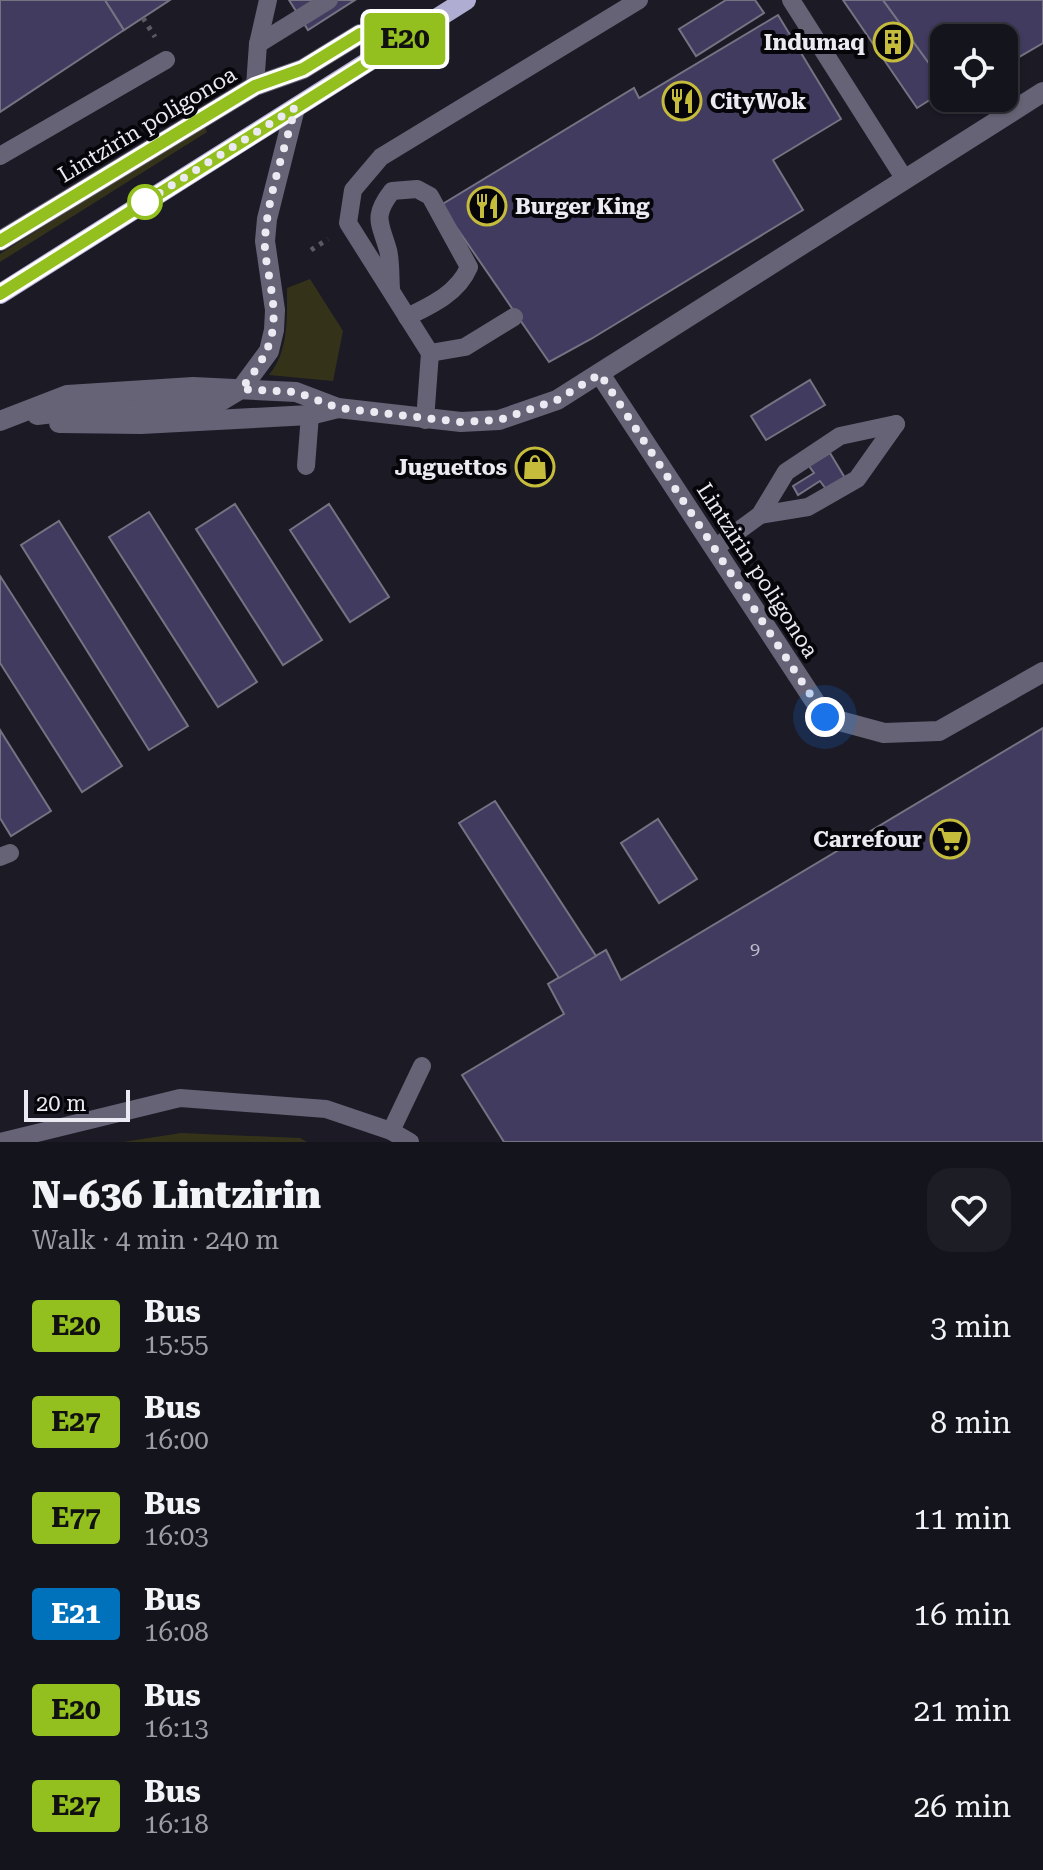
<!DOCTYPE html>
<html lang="en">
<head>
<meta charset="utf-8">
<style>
	:root { --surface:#14141c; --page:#1d1d25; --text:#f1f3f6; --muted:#9d9ea3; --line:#33333b }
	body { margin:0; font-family:"Roboto Serif",serif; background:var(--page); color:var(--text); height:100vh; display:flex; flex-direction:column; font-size:30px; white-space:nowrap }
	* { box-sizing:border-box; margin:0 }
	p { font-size:26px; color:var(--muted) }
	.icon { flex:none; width:44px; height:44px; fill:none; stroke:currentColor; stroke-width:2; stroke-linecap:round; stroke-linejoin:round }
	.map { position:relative; height:1142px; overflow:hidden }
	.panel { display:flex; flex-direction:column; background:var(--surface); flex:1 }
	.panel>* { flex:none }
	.badge { padding:0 16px; border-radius:6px; font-size:28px; line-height:52px }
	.controls { position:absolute; left:930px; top:24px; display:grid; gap:16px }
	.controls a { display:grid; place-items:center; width:88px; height:88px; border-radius:16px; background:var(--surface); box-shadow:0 2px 6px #0004,0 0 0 2px var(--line); font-size:40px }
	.scale { position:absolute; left:24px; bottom:20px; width:106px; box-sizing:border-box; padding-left:8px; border:4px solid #ebeaf2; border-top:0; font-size:22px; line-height:28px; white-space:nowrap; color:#ebeaf2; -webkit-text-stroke:6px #06060a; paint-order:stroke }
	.you { position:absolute; width:40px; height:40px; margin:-20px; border:6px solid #fff; border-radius:50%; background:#1a73e8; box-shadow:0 0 0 12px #1a73e833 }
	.map>.badge { position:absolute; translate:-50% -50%; box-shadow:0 0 0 4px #fff }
	.round { display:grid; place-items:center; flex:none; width:84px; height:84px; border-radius:24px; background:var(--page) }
	.summary { display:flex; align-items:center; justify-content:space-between; height:136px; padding:0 32px }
	h1 { font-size:38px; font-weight:800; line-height:60px }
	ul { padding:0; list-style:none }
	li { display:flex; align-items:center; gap:24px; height:96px; padding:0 32px }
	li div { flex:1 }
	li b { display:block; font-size:30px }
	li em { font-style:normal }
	li .badge { min-width:88px; font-weight:700; text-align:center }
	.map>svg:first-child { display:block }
</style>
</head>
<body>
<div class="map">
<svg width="1043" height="1142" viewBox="0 0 1043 1142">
	<rect width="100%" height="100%" fill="#1b1a25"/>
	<g fill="#34331a">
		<polygon points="204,125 207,132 0,262 0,254"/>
		<path d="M310,279l33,52 -10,50 -64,-6c20,-24 18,-57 18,-87z"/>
		<polygon points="181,1133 300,1138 307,1142 123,1142"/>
	</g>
	<g fill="#403b5f" stroke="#757382" stroke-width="2">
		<polygon points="0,0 105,0 124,30 0,112"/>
		<polygon points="105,0 170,0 124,30"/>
		<polygon points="289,0 355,0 308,30"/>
		<polygon points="726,0 755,0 764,13 696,56 679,29"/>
		<polygon points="843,0 883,0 944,84 944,91 917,108"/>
		<polygon points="883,0 1043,0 1043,43 1004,66 1004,38 944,38 944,84"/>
		<polygon points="778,15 841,119 773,160 803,210 591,339 549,362 441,205 634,88 639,98"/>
		<polygon points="810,380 825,405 766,440 751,416"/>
		<polygon points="830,453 845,478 826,489 820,481 798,495 793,486 814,473 809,466"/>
		<polygon points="235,504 322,640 283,665 196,529"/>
		<polygon points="329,504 389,597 350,622 290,530"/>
		<polygon points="149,512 257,682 218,707 109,537"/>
		<polygon points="59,521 188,726 149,750 21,545"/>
		<polygon points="0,576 122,766 82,792 0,663"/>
		<polygon points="1043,728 1043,1142 504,1142 462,1075 564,1014 548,984 606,950 621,980"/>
		<polygon points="0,730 51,811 11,836 0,818"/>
		<polygon points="495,801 596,956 559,978 459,823"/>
		<polygon points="658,819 697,879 659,903 621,843"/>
	</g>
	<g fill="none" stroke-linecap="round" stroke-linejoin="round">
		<g stroke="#5b5a64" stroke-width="5" stroke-dasharray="4 6" stroke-linecap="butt">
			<polyline points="143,18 155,37"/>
			<polyline points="311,250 328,239"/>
		</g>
		<g stroke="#656375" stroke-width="18">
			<polyline points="791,0 904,178"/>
			<polyline points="258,44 268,0"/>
			<polyline points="255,86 258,44 329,0"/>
			<polyline points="0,156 166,60"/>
			<path d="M391,288c-1,-12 0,-26 -3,-38 -8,-28 -16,-33 4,-59l25,-2 13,7 39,71c-11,26 -37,38 -62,50"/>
			<polyline points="430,353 465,347 514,317"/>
			<polyline points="425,420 430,353 348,223 353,190 381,157 639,0"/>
			<polyline points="306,466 310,415"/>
			<polyline points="760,515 808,507 857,479 896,424"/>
			<polyline points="715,548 760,515 786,472 840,436 896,424"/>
			<polyline points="0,857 10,853"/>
			<polyline points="391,1131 422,1066"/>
			<polyline points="0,1142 180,1098 326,1109 391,1131 410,1142"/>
		</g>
		<g stroke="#656375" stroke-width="20">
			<polyline points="0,241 255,86 303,69 360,34 413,34"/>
			<polyline points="600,374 825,717 884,733 939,731 1043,672"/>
			<polyline points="37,415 104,407 221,401 241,389 269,351 274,330 275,310 265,241 267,219 295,108"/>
			<polyline points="0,421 67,395 193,387 296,392 338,408 461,422 499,420 557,400 1043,92"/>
			<polyline points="59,423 141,424 310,415 338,408"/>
		</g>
		<polyline stroke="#b0add2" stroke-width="20" points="0,294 466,0"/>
	</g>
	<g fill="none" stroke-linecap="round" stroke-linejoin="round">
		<g stroke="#fff" stroke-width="18">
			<polyline id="line" points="0,241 255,86 303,69 360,34 413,34 0,294"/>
		</g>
		<use href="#line" stroke="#93c01f" stroke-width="12"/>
		<path stroke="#ebeaf2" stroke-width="8" stroke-dasharray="0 14.4" d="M145,202l-11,7 161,-101c-10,41 -28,90 -30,132 -1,14 3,28 5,42 9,49 2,69 -29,107l55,3 42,16 123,14 38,-2 58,-20 43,-26 225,343"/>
	</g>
	<defs>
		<g id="building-ring" transform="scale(2)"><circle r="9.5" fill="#06060a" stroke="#c6bc3c" stroke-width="1.5"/><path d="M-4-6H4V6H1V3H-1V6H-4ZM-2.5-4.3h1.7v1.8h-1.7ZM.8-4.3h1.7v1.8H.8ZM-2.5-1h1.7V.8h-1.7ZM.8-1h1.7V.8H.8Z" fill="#c6bc3c"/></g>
		<g id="restaurant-ring" transform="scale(2)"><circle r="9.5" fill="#06060a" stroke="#c6bc3c" stroke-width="1.5"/><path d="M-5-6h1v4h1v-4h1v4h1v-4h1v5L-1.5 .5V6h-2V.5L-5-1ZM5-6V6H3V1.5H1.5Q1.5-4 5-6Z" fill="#c6bc3c"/></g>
		<g id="shop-ring" transform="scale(2)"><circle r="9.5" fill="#06060a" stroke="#c6bc3c" stroke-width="1.5"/><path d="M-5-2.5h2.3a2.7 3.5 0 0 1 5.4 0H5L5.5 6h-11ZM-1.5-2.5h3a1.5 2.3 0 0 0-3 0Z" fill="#c6bc3c"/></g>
		<g id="supermarket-ring" transform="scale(2)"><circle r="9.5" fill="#06060a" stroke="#c6bc3c" stroke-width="1.5"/><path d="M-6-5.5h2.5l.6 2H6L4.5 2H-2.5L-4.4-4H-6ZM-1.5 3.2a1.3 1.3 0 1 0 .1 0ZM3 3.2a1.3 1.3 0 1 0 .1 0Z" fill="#c6bc3c"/></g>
	</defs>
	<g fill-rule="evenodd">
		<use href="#building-ring" x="893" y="42"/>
		<use href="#restaurant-ring" x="682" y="101"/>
		<use href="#restaurant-ring" x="487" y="206"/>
		<use href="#shop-ring" x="535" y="467"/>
		<use href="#supermarket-ring" x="950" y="839"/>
	</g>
	<circle fill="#fff" stroke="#93c01f" stroke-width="4" cx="145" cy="202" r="16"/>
	<g text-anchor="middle" stroke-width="8" stroke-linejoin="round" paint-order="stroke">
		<g font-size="18" fill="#c0becd">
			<text x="755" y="955">9</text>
		</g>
		<g font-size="22" font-weight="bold" fill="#ebeaf2" stroke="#06060a" text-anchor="end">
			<text x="865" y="50">Indumaq</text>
			<text x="710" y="109" text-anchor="start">CityWok</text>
			<text x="515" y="214" text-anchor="start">Burger King</text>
			<text x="507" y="475">Juguettos</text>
			<text x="922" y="847">Carrefour</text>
		</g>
		<g font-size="22" fill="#ebeaf2" stroke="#06060a">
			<text transform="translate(147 124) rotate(-31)" y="8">Lintzirin poligonoa</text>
			<text transform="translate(758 570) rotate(57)" y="8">Lintzirin poligonoa</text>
		</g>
	</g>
</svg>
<div class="controls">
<a><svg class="icon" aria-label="locate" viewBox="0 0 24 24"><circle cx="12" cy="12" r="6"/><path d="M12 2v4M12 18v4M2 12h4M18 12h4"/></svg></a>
</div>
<div class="scale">20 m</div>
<div class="you" style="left:825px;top:717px"></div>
<b class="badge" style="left:405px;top:39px;background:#93c01f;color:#111">E20</b>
</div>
<section class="panel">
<div class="summary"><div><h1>N-636 Lintzirin</h1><p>Walk · 4 min · 240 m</p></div><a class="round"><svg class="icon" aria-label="heart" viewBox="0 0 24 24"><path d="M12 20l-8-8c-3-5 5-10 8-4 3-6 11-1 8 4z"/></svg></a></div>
<ul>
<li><span class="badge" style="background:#93c01f;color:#111">E20</span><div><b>Bus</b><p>15:55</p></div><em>3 min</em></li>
<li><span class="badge" style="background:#93c01f;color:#111">E27</span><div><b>Bus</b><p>16:00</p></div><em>8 min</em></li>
<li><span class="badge" style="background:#93c01f;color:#111">E77</span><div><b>Bus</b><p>16:03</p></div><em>11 min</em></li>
<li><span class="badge" style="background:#0072bc;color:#fff">E21</span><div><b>Bus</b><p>16:08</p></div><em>16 min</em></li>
<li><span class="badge" style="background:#93c01f;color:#111">E20</span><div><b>Bus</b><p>16:13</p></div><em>21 min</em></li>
<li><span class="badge" style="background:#93c01f;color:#111">E27</span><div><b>Bus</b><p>16:18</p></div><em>26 min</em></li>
</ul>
</section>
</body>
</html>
